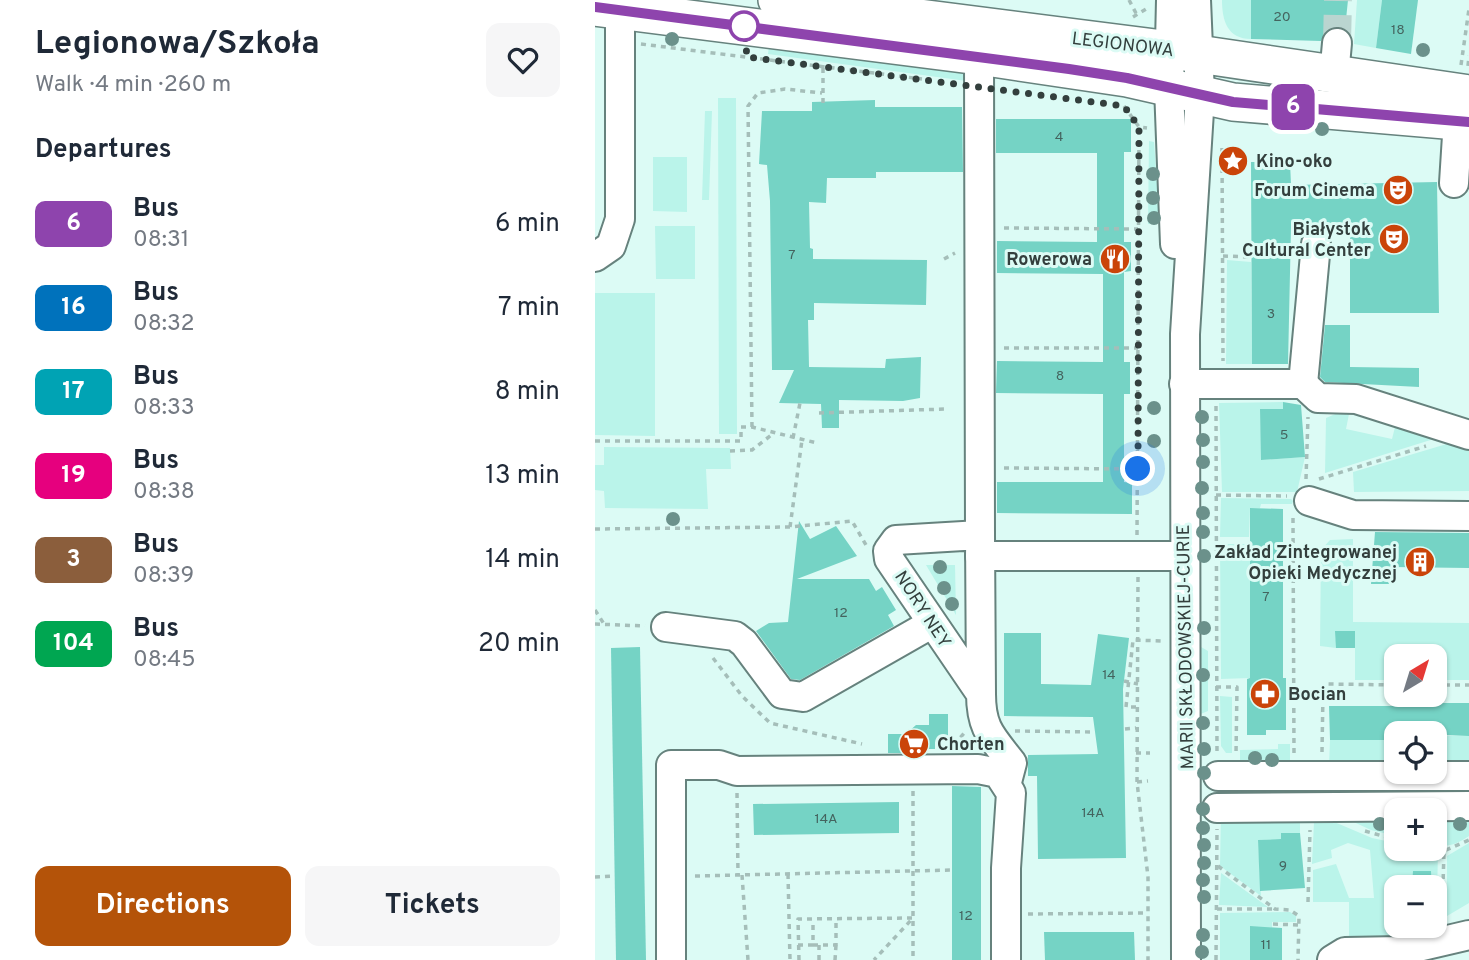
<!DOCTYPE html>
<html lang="en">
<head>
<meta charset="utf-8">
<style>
	:root { --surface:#fff; --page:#f6f6f7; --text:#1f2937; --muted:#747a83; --accent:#b45309 }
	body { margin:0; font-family:Overpass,sans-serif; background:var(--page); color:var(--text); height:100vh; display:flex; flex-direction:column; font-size:26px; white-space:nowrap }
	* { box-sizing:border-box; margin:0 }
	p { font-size:23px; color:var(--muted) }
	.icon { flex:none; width:38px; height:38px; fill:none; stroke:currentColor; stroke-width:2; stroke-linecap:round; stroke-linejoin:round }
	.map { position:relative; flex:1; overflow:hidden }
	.drawer { display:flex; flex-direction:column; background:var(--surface); width:595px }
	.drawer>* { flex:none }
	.badge { padding:0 14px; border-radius:10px; font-size:24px; line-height:46px }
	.needle { width:46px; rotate:38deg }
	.fabs { position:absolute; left:789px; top:644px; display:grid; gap:14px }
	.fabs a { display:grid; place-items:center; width:63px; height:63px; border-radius:14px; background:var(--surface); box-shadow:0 2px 5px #0004; font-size:35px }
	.you { position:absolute; width:35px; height:35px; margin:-18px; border:5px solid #fff; border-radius:50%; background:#1a73e8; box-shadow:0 0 0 10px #1a73e833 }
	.map>.badge { position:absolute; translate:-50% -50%; box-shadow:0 0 0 4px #fff }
	h2 { padding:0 35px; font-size:26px; line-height:63px }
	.round { display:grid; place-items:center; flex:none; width:74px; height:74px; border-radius:14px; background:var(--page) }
	.headline { display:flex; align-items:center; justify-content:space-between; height:119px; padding:0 35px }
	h1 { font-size:33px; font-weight:700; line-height:52px }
	.primary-button { display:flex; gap:14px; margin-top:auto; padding:14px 35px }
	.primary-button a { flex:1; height:80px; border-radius:14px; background:var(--accent); color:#fff; font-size:28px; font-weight:700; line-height:80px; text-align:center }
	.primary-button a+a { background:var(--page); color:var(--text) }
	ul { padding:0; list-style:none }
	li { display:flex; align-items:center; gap:21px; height:84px; padding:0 35px }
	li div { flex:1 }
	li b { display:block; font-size:26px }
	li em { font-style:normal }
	li .badge { min-width:77px; font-weight:700; text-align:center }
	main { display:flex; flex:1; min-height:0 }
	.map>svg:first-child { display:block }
</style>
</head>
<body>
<main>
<section class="drawer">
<div class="headline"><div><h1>Legionowa/Szkoła</h1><p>Walk · 4 min · 260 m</p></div><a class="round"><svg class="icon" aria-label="heart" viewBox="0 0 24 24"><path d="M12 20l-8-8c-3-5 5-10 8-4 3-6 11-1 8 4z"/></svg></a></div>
<h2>Departures</h2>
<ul>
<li><span class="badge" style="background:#8e44ad;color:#fff">6</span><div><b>Bus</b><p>08:31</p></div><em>6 min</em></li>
<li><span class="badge" style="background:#0072bc;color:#fff">16</span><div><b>Bus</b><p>08:32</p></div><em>7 min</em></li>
<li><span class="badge" style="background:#00a3b4;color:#fff">17</span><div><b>Bus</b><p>08:33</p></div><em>8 min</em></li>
<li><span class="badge" style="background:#e6007e;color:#fff">19</span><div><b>Bus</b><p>08:38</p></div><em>13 min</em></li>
<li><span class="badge" style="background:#8b5e3c;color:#fff">3</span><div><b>Bus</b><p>08:39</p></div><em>14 min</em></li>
<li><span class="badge" style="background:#00a651;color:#fff">104</span><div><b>Bus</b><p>08:45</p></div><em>20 min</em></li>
</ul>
<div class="primary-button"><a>Directions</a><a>Tickets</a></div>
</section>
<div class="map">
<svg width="874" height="960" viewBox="0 0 874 960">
	<rect width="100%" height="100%" fill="#dcfbf5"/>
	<g fill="#baf4ea">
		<path d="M627,0h29v39c-24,0 -29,-19 -29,-39z"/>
		<polygon points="762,0 787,0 781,48 759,44"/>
		<polygon points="174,46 372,71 379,82 173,54"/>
		<polygon points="123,98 141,98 142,434 124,434"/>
		<polygon points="110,111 117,111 114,200 107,200"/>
		<polygon points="554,141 559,142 565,223 553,224"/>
		<polygon points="58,157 92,157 92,212 58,211"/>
		<polygon points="60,226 100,226 100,279 61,279"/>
		<polygon points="632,260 656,262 657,364 631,364"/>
		<polygon points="0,293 60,293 60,436 0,435"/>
		<polygon points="688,402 688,409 665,409 667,460 710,457 702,492 627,492 624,403"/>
		<polygon points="745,412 754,414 751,429 797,439 800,427 842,438 730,473 731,418"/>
		<polygon points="855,443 874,444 874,491 759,492 758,472"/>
		<polygon points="9,447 135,448 136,469 111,469 113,509 10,508 9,491 0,490 0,465 9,465"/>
		<polygon points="626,498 696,499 698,501 697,504 666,504 665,508 655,508 654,537 625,537"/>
		<polygon points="758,539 758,622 874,623 874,680 840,680 840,656 802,656 801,680 760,680 760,631 741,631 741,648 725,646 726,550 735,540"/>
		<polygon points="625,544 655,544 655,678 626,679"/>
		<polygon points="331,565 360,565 361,615"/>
		<polygon points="606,647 613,651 613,711 603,715"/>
		<polygon points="625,696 637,697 637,753 631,753 626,746"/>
		<rect x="840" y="736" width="34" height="31"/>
		<polygon points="801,739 801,767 734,767 735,740"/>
		<polygon points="683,744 695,744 695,767 645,766 645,750 683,749"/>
		<path d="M874,809v27c-12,8 -19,11 -34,9v-35h-38l-1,26 -25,-6 -41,-19z"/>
		<polygon points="626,812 705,813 705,833 687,833 686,839 663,840 666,896 625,866"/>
		<polygon points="737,821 777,838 801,843 802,849 843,852 842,894 840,887 837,887 836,871 818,871 818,878 796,878 796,941 754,941 754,902 718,902 718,870 741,864 754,898 779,898 775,850 753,843 736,850 737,858 717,864 719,822"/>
		<polygon points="874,843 874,903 852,916 852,856"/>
		<polygon points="626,873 673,907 624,905"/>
		<polygon points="695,912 701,916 701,922 677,922 677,927 655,960 625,960 625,913"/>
	</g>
	<g fill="#75d3c5">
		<polygon points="656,0 753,0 750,29 734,28 726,41 656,39"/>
		<polygon points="787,0 823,0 816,54 781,48"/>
		<polygon points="280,100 280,107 367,107 368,172 281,172 281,178 232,178 231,203 214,202 215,248 218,249 218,259 332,260 331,305 219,303 219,320 213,320 214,367 290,368 291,359 326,357 325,398 308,401 244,400 244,428 227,428 226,404 184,403 199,370 177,370 175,201 172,165 164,164 167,111 217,111 217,102"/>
		<polygon points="401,119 536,119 536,152 529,152 529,242 536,242 536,271 529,272 529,362 535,362 535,394 529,394 529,482 537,483 537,514 402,513 402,482 508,482 508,394 401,393 402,361 508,362 508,274 402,273 402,241 502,242 502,153 401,153"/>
		<polygon points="656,162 695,162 696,185 842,182 844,313 755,313 755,226 696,227 693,364 657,364"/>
		<polygon points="730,325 755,325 755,367 824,368 824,387 730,382 725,377"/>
		<polygon points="688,402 706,405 710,457 666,460 665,409 688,409"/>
		<polygon points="655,508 688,509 688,678 691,678 691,730 671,730 671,735 652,735 652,679 655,678"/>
		<polygon points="204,521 215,539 241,526 262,556 202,579 274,579 281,591 287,587 301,610 293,615 299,626 205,680 196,679 161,631 174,623 193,622"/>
		<polygon points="780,532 874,533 874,568 797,567 796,584 776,584"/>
		<polygon points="740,631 760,631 760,648 741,648"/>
		<polygon points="409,633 446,633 446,684 496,685 503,634 534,638 528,689 531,858 443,859 442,776 433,776 433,755 503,754 498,717 409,716"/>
		<polygon points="45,647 51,960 21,960 16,648"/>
		<polygon points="818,703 874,703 874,736 802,733 802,740 735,740 734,706 818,706"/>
		<polygon points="334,714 353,714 353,742 340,742 340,749 326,749 326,753 293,753 293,734 311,734 321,725 334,725"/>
		<polygon points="357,786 386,787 386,960 357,960"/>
		<polygon points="304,802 304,833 159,835 158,804"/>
		<polygon points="686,833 705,833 710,888 665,891 663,840 686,839"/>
		<polygon points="818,871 836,871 837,887 817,887"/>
		<polygon points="655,926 687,928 687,960 655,960"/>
		<polygon points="449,932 539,932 540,960 450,960"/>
	</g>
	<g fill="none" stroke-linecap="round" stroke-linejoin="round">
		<polyline stroke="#bad5d0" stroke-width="28" stroke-dasharray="28 14" stroke-linecap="butt" points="742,43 743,0"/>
		<g stroke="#66827d" stroke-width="32">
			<g id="minor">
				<polyline points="576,0 574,87 580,244"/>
				<polyline points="384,56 385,535"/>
				<polyline points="739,76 742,43"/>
				<polyline points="859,183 863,120"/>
				<polyline points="0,257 16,246 25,219 25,11"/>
				<polyline points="589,384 708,384 723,398 761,399 874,435"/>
				<polyline points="708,384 721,244"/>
				<polyline points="714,501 758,515 874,516"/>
				<polyline points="385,556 589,556"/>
				<polyline points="71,627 140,636 149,643 187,694 208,697 336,624"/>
				<path d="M386,694l-92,-135 -1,-8 8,-11 84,-5 1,159c0,35 11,43 31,69l-5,19"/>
				<polyline points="623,776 874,776"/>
				<polyline points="622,808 874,806"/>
				<polyline points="76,960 76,765 124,765 142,771 383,769 403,773 416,793 411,868 411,960"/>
				<polyline points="591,960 590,334 605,95 601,0"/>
				<polyline points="737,960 750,952 806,951 874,935"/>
			</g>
		</g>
		<g stroke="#66827d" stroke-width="40">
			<g id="major">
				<polyline points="182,0 576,50 874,94"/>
				<polyline points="0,7 384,56 532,78 638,102 874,122"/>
			</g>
		</g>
		<g stroke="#a5beb9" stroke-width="3.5" stroke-dasharray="5 5" stroke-linecap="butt">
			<polyline points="534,0 542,15"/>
			<polyline points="538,17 551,9"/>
			<polyline points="46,44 327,79"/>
			<polyline points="866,65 874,9"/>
			<polyline points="873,66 874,56"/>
			<polyline points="228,103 228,67"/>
			<polyline points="529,106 544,127 552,128"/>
			<polyline points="627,148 628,361"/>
			<polyline points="409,228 543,229"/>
			<polyline points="628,256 656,257"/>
			<polyline points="349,259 360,253"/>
			<polyline points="409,348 543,348"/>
			<polyline points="621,406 622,755"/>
			<polyline points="224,413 351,409"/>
			<polyline points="157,427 153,106 163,93 190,89 227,93"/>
			<polyline points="198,438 205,403"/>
			<polyline points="0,441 146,441 146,427 157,427 222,443"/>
			<polyline points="135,451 157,450 179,433"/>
			<polyline points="409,468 543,469"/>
			<polyline points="711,479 713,417"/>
			<polyline points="724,479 831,446"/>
			<polyline points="621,495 692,496"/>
			<polyline points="698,518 699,755"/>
			<polyline points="195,527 207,440"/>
			<polyline points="0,529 195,527 257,521 271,545"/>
			<polyline points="542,535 544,127"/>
			<polyline points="543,577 542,782 553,877 553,960"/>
			<polyline points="0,610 9,624"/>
			<polyline points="0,624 50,626"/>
			<polyline points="118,658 147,696 175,723 267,744"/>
			<polyline points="529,681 543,684"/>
			<polyline points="840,685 874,685"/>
			<polyline points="621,687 642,687 641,754"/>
			<polyline points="541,707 531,707 538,640 569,641"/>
			<polyline points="530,729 541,728"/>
			<polyline points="420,731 500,732"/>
			<polyline points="359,745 370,732"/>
			<polyline points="727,752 728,692 733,684 802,685"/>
			<polyline points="541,753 555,753"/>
			<polyline points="542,782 553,781"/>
			<polyline points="318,791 318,960"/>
			<polyline points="142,793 143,875"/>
			<polyline points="770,831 802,840"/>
			<polyline points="839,849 849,851"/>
			<polyline points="623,866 680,909 695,910 704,916 703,960"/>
			<polyline points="193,874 195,960"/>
			<polyline points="147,875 153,960"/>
			<polyline points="100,876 357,870"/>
			<polyline points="0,877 19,876"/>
			<polyline points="713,902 715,830"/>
			<polyline points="622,909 678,909"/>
			<polyline points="433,914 553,913"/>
			<polyline points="847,919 849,851 874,840"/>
			<polyline points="678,924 703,925"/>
			<polyline points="203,945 218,945 218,920"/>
			<polyline points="218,945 241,945 241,919"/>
			<polyline points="204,960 203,919 318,918 279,960"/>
			<polyline points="224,960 224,945"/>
			<polyline points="240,960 241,945"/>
			<polyline points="621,960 622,829"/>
		</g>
		<use href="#minor" stroke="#fff" stroke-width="28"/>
		<use href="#major" stroke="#fff" stroke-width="37"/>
	</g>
	<g fill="#6b918b">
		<circle cx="77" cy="39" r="7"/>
		<circle cx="828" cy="50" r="7"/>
		<circle cx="727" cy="129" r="7"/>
		<circle cx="558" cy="174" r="7"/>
		<circle cx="558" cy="198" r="7"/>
		<circle cx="559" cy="218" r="7"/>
		<circle cx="559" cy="408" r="7"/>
		<circle cx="607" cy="417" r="7"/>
		<circle cx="608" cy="440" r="7"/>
		<circle cx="559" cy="441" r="7"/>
		<circle cx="608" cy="462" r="7"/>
		<circle cx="607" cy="488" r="7"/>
		<circle cx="608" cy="513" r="7"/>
		<circle cx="78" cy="519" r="7"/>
		<circle cx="608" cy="532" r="7"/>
		<circle cx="609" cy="556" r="7"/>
		<circle cx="345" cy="567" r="7"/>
		<circle cx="349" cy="588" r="7"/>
		<circle cx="357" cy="604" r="7"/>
		<circle cx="609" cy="628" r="7"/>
		<circle cx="608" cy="675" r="7"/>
		<circle cx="608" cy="723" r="7"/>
		<circle cx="609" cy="749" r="7"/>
		<circle cx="660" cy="758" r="7"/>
		<circle cx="677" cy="760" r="7"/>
		<circle cx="609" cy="773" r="7"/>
		<circle cx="608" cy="809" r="7"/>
		<circle cx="785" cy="824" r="7"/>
		<circle cx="865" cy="824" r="7"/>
		<circle cx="608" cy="828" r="7"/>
		<circle cx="609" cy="845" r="7"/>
		<circle cx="609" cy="863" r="7"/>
		<circle cx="608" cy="880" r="7"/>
		<circle cx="609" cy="897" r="7"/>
		<circle cx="608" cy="935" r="7"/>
		<circle cx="607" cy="952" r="7"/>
	</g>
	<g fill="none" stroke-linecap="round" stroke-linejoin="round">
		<g stroke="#fff" stroke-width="16">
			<polyline id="line" points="0,7 474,69 532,78 638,102 874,122"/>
		</g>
		<use href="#line" stroke="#8e44ad" stroke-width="10"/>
		<polyline stroke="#333f3d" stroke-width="7" stroke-dasharray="0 12.6" points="149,26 152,57 529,106 544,127 543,469"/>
	</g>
	<defs>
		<g id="sight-disc" transform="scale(1.575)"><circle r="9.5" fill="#ca4409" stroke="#dcfbf5"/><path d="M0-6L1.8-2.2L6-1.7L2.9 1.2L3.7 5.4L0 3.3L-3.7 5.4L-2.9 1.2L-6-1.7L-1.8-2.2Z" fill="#fff"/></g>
		<g id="theatre-disc" transform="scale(1.575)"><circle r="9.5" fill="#ca4409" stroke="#dcfbf5"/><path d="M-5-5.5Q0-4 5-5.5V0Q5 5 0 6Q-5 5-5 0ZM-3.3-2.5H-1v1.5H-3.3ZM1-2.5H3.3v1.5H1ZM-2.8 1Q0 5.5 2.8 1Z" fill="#fff"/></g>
		<g id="restaurant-disc" transform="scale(1.575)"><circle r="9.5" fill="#ca4409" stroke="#dcfbf5"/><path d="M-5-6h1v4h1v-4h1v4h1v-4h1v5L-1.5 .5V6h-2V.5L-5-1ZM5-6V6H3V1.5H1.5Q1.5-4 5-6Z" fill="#fff"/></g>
		<g id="building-disc" transform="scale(1.575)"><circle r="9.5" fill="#ca4409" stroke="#dcfbf5"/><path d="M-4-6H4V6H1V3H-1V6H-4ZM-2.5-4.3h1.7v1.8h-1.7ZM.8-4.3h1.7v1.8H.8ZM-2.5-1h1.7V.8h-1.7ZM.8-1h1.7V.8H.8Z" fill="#fff"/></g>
		<g id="pharmacy-disc" transform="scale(1.575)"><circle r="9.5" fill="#ca4409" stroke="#dcfbf5"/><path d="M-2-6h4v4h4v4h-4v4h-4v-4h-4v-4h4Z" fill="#fff"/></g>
		<g id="supermarket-disc" transform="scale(1.575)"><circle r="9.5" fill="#ca4409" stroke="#dcfbf5"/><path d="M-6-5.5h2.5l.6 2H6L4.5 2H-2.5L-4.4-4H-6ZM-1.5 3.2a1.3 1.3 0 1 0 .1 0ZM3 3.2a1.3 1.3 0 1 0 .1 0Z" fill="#fff"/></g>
	</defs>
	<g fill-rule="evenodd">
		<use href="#sight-disc" x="638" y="161"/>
		<use href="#theatre-disc" x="803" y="190"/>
		<use href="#theatre-disc" x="799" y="239"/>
		<use href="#restaurant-disc" x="520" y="259"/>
		<use href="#building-disc" x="825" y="562"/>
		<use href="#pharmacy-disc" x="670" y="694"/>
		<use href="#supermarket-disc" x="319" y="744"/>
	</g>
	<circle fill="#fff" stroke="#8e44ad" stroke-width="3.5" cx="149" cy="26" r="14"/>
	<g text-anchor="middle" stroke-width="6" stroke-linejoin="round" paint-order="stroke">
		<g font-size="14" fill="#44645f">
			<text x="687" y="21">20</text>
			<text x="803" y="34">18</text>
			<text x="464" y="141">4</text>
			<text x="197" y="259">7</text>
			<text x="676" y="318">3</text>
			<text x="465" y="380">8</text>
			<text x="689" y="439">5</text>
			<text x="671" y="601">7</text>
			<text x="246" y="617">12</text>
			<text x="514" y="679">14</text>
			<text x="498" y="817">14A</text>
			<text x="231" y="823">14A</text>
			<text x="688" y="870">9</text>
			<text x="371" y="920">12</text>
			<text x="671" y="949">11</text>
		</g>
		<g font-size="18" fill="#333f3d" stroke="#dcfbf5">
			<text transform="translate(528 44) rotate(7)" y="6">LEGIONOWA</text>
			<text transform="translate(328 609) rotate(57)" y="6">NORY NEY</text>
			<text transform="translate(590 647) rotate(-91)" y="6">MARII SKŁODOWSKIEJ-CURIE</text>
		</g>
		<g font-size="18" font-weight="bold" fill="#333f3d" stroke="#dcfbf5" text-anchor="end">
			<text x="661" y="167" text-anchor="start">Kino-oko</text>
			<text x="780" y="196">Forum Cinema</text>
			<text x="776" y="235">Białystok<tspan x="776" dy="21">Cultural Center</tspan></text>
			<text x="497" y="265">Rowerowa</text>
			<text x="802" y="558">Zakład Zintegrowanej<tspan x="802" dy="21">Opieki Medycznej</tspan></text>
			<text x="693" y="700" text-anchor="start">Bocian</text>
			<text x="342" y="750" text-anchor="start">Chorten</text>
		</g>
	</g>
</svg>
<div class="fabs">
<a><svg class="needle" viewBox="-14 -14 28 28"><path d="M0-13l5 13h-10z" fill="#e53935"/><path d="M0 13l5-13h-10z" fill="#747a83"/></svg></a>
<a><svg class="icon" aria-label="locate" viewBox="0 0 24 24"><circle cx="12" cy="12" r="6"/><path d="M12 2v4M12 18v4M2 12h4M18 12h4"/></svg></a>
<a>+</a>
<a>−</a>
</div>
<div class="you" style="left:543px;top:469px"></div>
<b class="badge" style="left:698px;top:107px;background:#8e44ad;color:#fff">6</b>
</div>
</main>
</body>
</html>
